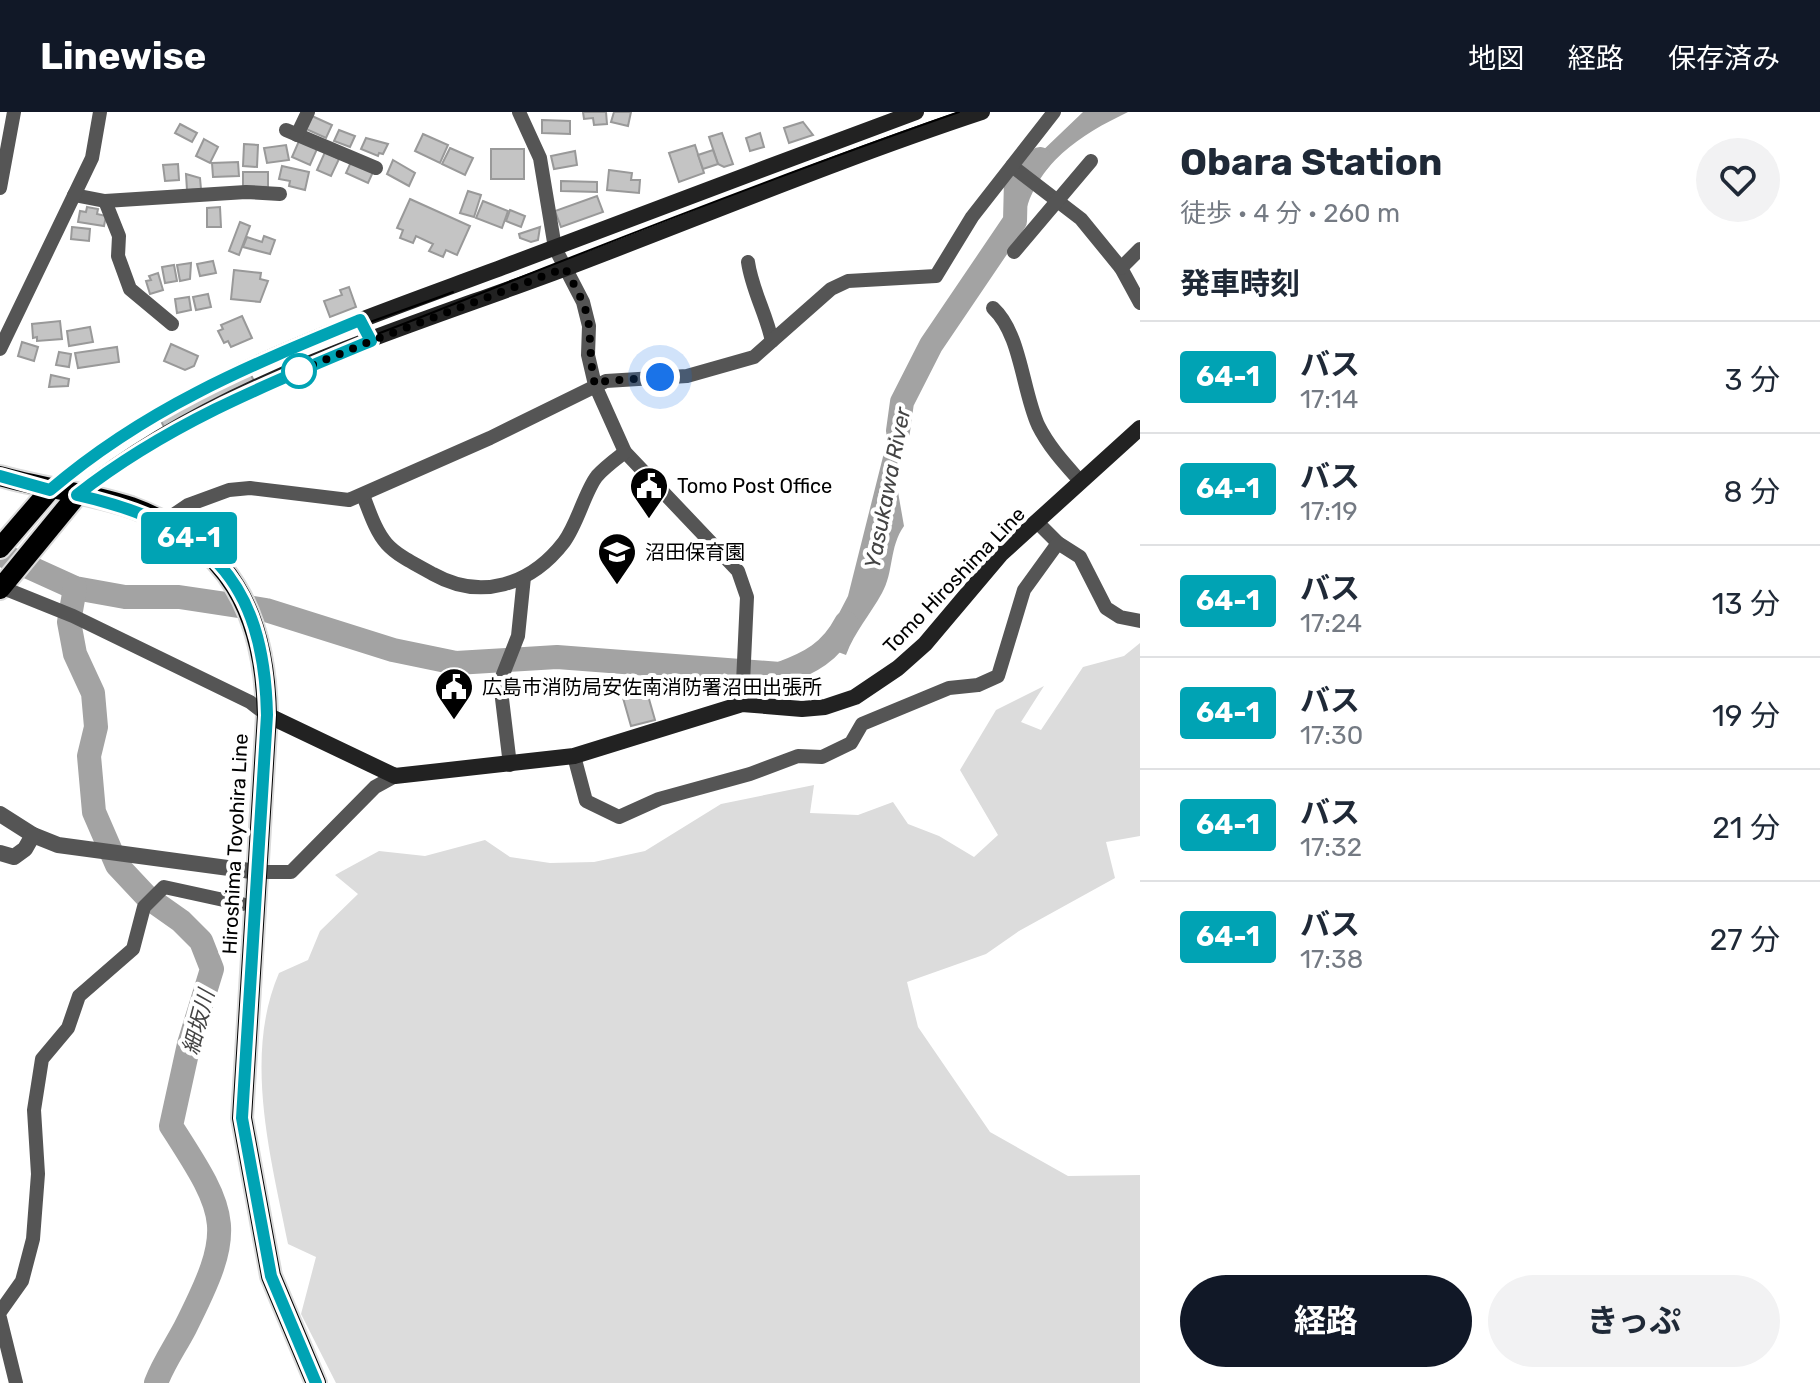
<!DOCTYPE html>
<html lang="ja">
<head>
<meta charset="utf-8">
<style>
	:root { --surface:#fff; --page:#f2f2f3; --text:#1f2937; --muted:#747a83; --line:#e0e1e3; --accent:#111827 }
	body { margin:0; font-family:Rubik,"Noto Sans JP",sans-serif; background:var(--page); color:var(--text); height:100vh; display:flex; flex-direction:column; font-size:30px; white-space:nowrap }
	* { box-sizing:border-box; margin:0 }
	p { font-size:26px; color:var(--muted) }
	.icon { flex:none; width:44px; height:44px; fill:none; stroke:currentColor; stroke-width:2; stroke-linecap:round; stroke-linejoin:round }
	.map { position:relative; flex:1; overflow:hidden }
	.panel { display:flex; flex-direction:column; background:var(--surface); width:680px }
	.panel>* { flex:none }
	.badge { padding:0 16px; border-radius:6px; font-size:28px; line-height:52px }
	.you { position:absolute; width:40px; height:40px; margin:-20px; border:6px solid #fff; border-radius:50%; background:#1a73e8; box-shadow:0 0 0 12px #1a73e833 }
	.map>.badge { position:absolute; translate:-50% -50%; box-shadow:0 0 0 4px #fff }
	h2 { padding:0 40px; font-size:30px; line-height:72px }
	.round { display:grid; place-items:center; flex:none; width:84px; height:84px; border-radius:42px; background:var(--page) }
	.summary { display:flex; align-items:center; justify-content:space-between; height:136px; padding:0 40px }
	h1 { font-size:38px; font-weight:700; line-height:60px }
	.button { display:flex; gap:16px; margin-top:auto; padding:16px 40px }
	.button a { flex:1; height:92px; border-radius:48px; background:var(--accent); color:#fff; font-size:32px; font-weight:700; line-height:92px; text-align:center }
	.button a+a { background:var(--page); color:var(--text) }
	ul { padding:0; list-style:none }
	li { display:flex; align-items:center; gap:24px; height:112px; padding:0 40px; border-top:2px solid var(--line) }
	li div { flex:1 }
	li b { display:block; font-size:30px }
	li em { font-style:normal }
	li .badge { min-width:88px; font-weight:700; text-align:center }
	header { display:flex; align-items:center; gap:48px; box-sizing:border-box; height:112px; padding:0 40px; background:var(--accent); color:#fff }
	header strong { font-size:38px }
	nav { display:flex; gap:44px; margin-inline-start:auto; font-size:28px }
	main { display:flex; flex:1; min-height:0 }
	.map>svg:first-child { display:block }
</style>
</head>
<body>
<header>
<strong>Linewise</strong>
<nav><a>地図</a><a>経路</a><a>保存済み</a></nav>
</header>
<main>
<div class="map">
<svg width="1140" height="1271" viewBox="0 0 1140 1271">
	<rect width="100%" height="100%" fill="#fff"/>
	<path fill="#dcdcdc" d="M1140,531v193l-34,6 9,36 -96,53 -33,23 -79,28 11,45 72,105 78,44 72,-1v208h-804l-35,-69 15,-57 -28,-13c-17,-86 -45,-188 -9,-271l29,-13 12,-29 38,-37 -23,-19 44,-24 46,5 60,-16 25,17 40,6 44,-1 51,-11 76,-47 93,-19 -4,28 48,2 35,-13 15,22 31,12 35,21 24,-22 -38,-65 36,-60 48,-24 -23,36 20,8 42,-63 41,-11z"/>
	<g fill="#a3a3a3">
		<path d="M1083,0h45c-48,23 -92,51 -104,106l-16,-2 1,-25 28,-35z"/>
		<path d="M898,285l12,4 -15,74 9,51c-15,21 -10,46 -22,67 -12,22 -27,38 -36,62l-24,-9 26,-50z"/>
	</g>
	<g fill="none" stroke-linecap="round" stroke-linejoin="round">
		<g stroke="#a3a3a3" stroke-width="24">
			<polyline points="898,319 902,290 931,233 1015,109 1016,68 1040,47"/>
			<path d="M0,442l75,34 50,9h54l87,13 127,40 63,13 101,-6 223,17c30,-11 51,-22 66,-51"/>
			<path d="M75,476l-6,34 6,32 18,39 3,34 -7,29 5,56 23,53 30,32 34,24 20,20 11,28 -23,75 -18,82c59,91 64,103 14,202 -10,19 -22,36 -29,55"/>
		</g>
	</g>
	<g fill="#c4c4c4" stroke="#999" stroke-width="2">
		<polygon points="583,0 606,0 607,12 594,13 593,6 584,7"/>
		<polygon points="614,0 631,0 628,14 611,10"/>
		<polygon points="312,4 332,13 326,26 306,17"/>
		<polygon points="542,8 570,9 570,22 542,21"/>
		<polygon points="803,10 813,23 789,31 784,16"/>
		<polygon points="180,12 197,21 192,30 175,21"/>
		<polygon points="339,18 355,24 350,35 334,29"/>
		<polygon points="722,21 733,52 724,55 718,52 709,25"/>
		<polygon points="760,21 764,35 750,39 746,26"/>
		<polygon points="423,22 448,33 440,51 415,39"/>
		<polygon points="366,26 388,32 383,42 379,41 378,44 361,37"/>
		<polygon points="204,27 218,35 210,51 196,44"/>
		<polygon points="299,29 317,37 310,53 292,45"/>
		<polygon points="244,32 258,33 257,55 243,54"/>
		<polygon points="286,33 289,48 267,51 264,36"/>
		<polygon points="695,33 704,61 679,70 669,41"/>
		<polygon points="450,36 473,46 465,63 442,52"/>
		<rect x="491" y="37" width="33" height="30"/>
		<polygon points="713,38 718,52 703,57 698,43"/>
		<polygon points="575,39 577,53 554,57 551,44"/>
		<polygon points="325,40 339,47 331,64 317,58"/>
		<polygon points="393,48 415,61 409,74 387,62"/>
		<polygon points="238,50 239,64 213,65 212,51"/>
		<polygon points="351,50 373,60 368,71 346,61"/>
		<polygon points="178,52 179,68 165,69 163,53"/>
		<polygon points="282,54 309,60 305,78 289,74 290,69 279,67"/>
		<polygon points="609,58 632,61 631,68 640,68 639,81 607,78"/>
		<polygon points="243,60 268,60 268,75 243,74"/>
		<polygon points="186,62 200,66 201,77 187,78"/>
		<polygon points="561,69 597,70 597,80 561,79"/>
		<polygon points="468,79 481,83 474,105 460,101"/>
		<polygon points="597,84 603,100 561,115 555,99"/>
		<polygon points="410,87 470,114 457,143 446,138 443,145 429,139 433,132 416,124 413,131 400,126 403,118 397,116"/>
		<polygon points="483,89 508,99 502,116 476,106"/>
		<polygon points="87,95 98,97 97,102 106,104 104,114 78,110 80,99 86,100"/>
		<polygon points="220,95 221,115 207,115 207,96"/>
		<polygon points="510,98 525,104 521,115 506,109"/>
		<polygon points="240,110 250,114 239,143 229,139"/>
		<polygon points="72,115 90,117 89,129 71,127"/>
		<polygon points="540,115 538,128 531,130 520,126 519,122"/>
		<polygon points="264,124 275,128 270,142 243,135 247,125 262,130"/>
		<polygon points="213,149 216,161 200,164 197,152"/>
		<polygon points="191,151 190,167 180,169 177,153"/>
		<polygon points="174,153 177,169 165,171 162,155"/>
		<polygon points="234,158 261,161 260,167 268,169 260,190 231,187"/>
		<polygon points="158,161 163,178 150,182 146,169 151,168 149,164"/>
		<polygon points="349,175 356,195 330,205 324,189 342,183 340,178"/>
		<polygon points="208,182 211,195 196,198 193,185"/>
		<polygon points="189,185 191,198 177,201 175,187"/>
		<polygon points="242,204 252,226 231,235 228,229 224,231 218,219 223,217 221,213"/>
		<polygon points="60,209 62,227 37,229 37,225 33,226 32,212"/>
		<polygon points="90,215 93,230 69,234 67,219"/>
		<polygon points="22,230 38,235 34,249 18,244"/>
		<polygon points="171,232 198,244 194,254 185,258 164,249"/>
		<polygon points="117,235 119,250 78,256 75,241"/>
		<polygon points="59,240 71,242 69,255 56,253"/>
		<polygon points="248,257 256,273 166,319 158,303"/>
		<polygon points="51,263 69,267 68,274 49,275"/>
		<polygon points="647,580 655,608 631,614 623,586"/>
	</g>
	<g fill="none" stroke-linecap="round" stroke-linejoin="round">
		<g stroke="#dbdbdb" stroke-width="24">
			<g id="primary">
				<path d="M0,364c42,12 89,17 131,31 99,36 134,107 136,208l-25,403 29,158 45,107"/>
				<polyline points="0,436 50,378"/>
				<polyline points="0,477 77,383"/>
			</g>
		</g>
		<g stroke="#555" stroke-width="14">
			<polyline points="519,0 540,46 555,136 583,190 589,214 588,243 595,273 625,340 738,459 747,485 742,592"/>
			<polyline points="286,18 376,56"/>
			<polyline points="297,23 308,0"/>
			<polyline points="1012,54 1081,107 1121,156 1140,191"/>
			<polyline points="0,76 14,0"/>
			<polyline points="74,83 105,89 246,80 280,82"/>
			<polyline points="105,89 119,124 118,144 130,177 172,212"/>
			<polyline points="1014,140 1091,49"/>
			<path d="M748,150c4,28 18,51 24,79"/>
			<polyline points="1121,156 1140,137"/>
			<path d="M993,196c28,26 29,81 45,117 11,22 26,38 42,56"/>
			<polyline points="0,237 92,46 100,0"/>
			<path d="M363,383c19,52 22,53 70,79 48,27 98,11 131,-32 14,-19 21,-51 33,-66 8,-9 19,-17 28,-24"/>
			<polyline points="163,410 188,393 229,378 250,376 349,388 490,326 606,269 687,264 754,245 831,177 848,169 936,164 972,105 1054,0"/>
			<polyline points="1037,410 1058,431 1080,445 1106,496 1120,505 1140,509"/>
			<polyline points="1,475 73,504 250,590 267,603"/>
			<polyline points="574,644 586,689 619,705 659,687 750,662 798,644 822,645 851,631 862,612 949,576 978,573 998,564 1024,478 1058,431"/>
			<polyline points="510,653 500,570 518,524 524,465"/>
			<polyline points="258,760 291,760 375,675 395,664"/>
			<polyline points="0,1200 22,1169 33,1127 38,1062 34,998 42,947 68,916 79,884 133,837 144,795 164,775 242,792"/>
			<polyline points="0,1206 16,1271"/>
		</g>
		<g stroke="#555" stroke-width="16">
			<polyline points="0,702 33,723 58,733 258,760"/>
			<polyline points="0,741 14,745 25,737 33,723"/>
		</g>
		<g stroke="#222" stroke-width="16">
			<path d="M50,378c131,-111 295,-164 453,-223 138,-52 275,-104 413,-155"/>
			<path d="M77,383c141,-114 325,-165 492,-228 137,-52 274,-109 413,-155"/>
			<polyline points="267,603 395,664 574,644 742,592 802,597 825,595 855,585 898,556 925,532 1001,442 1140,316"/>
		</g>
		<use href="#primary" stroke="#000" stroke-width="20"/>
		<g stroke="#000" stroke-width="2">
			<path d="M42,398c88,-113 280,-169 411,-218"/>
			<path d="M0,465c44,-51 86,-101 144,-137 95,-57 203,-93 305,-134 169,-68 338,-134 510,-194"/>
		</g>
	</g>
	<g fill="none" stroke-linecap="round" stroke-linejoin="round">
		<g stroke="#fff" stroke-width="18">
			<path id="line" d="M0,364l50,14c96,-82 196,-123 310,-170l11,21c-104,43 -205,84 -294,154 129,29 187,83 190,220l-25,403 29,158 45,107"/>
		</g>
		<use href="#line" stroke="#00a3b4" stroke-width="12"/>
		<path stroke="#000" stroke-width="8" stroke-dasharray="0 14.4" d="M299,259l-13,5 85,-35 194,-73c10,19 23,39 24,60 2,21 1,35 6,57l11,-4 54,-4"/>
	</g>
	<defs>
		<g id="civic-pin" transform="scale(2)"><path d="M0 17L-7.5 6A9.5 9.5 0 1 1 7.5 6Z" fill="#000" stroke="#fff"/><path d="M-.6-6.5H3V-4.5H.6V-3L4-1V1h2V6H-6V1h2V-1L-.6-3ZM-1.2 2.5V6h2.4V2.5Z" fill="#fff"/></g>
		<g id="school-pin" transform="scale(2)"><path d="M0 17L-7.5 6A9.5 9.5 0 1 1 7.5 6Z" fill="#000" stroke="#fff"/><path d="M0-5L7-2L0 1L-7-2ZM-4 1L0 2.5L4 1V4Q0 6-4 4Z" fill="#fff"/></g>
	</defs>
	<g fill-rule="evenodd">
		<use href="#civic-pin" x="649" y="374"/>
		<use href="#school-pin" x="617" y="440"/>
		<use href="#civic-pin" x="454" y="575"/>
	</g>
	<circle fill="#fff" stroke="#00a3b4" stroke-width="4" cx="299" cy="259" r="16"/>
	<g text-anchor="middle" stroke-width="8" stroke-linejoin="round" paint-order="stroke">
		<g font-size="20" fill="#000" stroke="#fff" text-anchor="start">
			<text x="677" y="381">Tomo Post Office</text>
			<text x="645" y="447">沼田保育園</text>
			<text x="482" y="582">広島市消防局安佐南消防署沼田出張所</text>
		</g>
		<g font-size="20" fill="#000" stroke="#fff">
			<text transform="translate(954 468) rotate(-46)" y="7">Tomo Hiroshima Line</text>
			<text transform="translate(235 732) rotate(-87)" y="7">Hiroshima Toyohira Line</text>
		</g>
		<g font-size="22" font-style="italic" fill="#444" stroke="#fff">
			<text transform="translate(887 376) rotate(-79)" y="8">Yasukawa River</text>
			<text transform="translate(198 910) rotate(-75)" y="8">細坂川</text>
		</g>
	</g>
</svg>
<div class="you" style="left:660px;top:265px"></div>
<b class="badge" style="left:189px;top:426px;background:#00a3b4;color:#fff">64-1</b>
</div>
<section class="panel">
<div class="summary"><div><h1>Obara Station</h1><p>徒歩 · 4 分 · 260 m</p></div><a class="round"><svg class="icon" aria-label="heart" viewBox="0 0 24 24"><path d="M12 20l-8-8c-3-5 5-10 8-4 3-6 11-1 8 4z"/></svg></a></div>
<h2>発車時刻</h2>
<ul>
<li><span class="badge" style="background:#00a3b4;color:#fff">64-1</span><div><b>バス</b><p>17:14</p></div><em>3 分</em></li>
<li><span class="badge" style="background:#00a3b4;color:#fff">64-1</span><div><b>バス</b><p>17:19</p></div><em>8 分</em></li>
<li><span class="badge" style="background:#00a3b4;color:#fff">64-1</span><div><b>バス</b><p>17:24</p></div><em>13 分</em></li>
<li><span class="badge" style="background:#00a3b4;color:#fff">64-1</span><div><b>バス</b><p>17:30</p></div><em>19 分</em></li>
<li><span class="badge" style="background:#00a3b4;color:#fff">64-1</span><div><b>バス</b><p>17:32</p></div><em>21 分</em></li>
<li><span class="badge" style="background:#00a3b4;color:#fff">64-1</span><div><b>バス</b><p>17:38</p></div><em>27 分</em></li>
</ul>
<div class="button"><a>経路</a><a>きっぷ</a></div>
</section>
</main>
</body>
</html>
